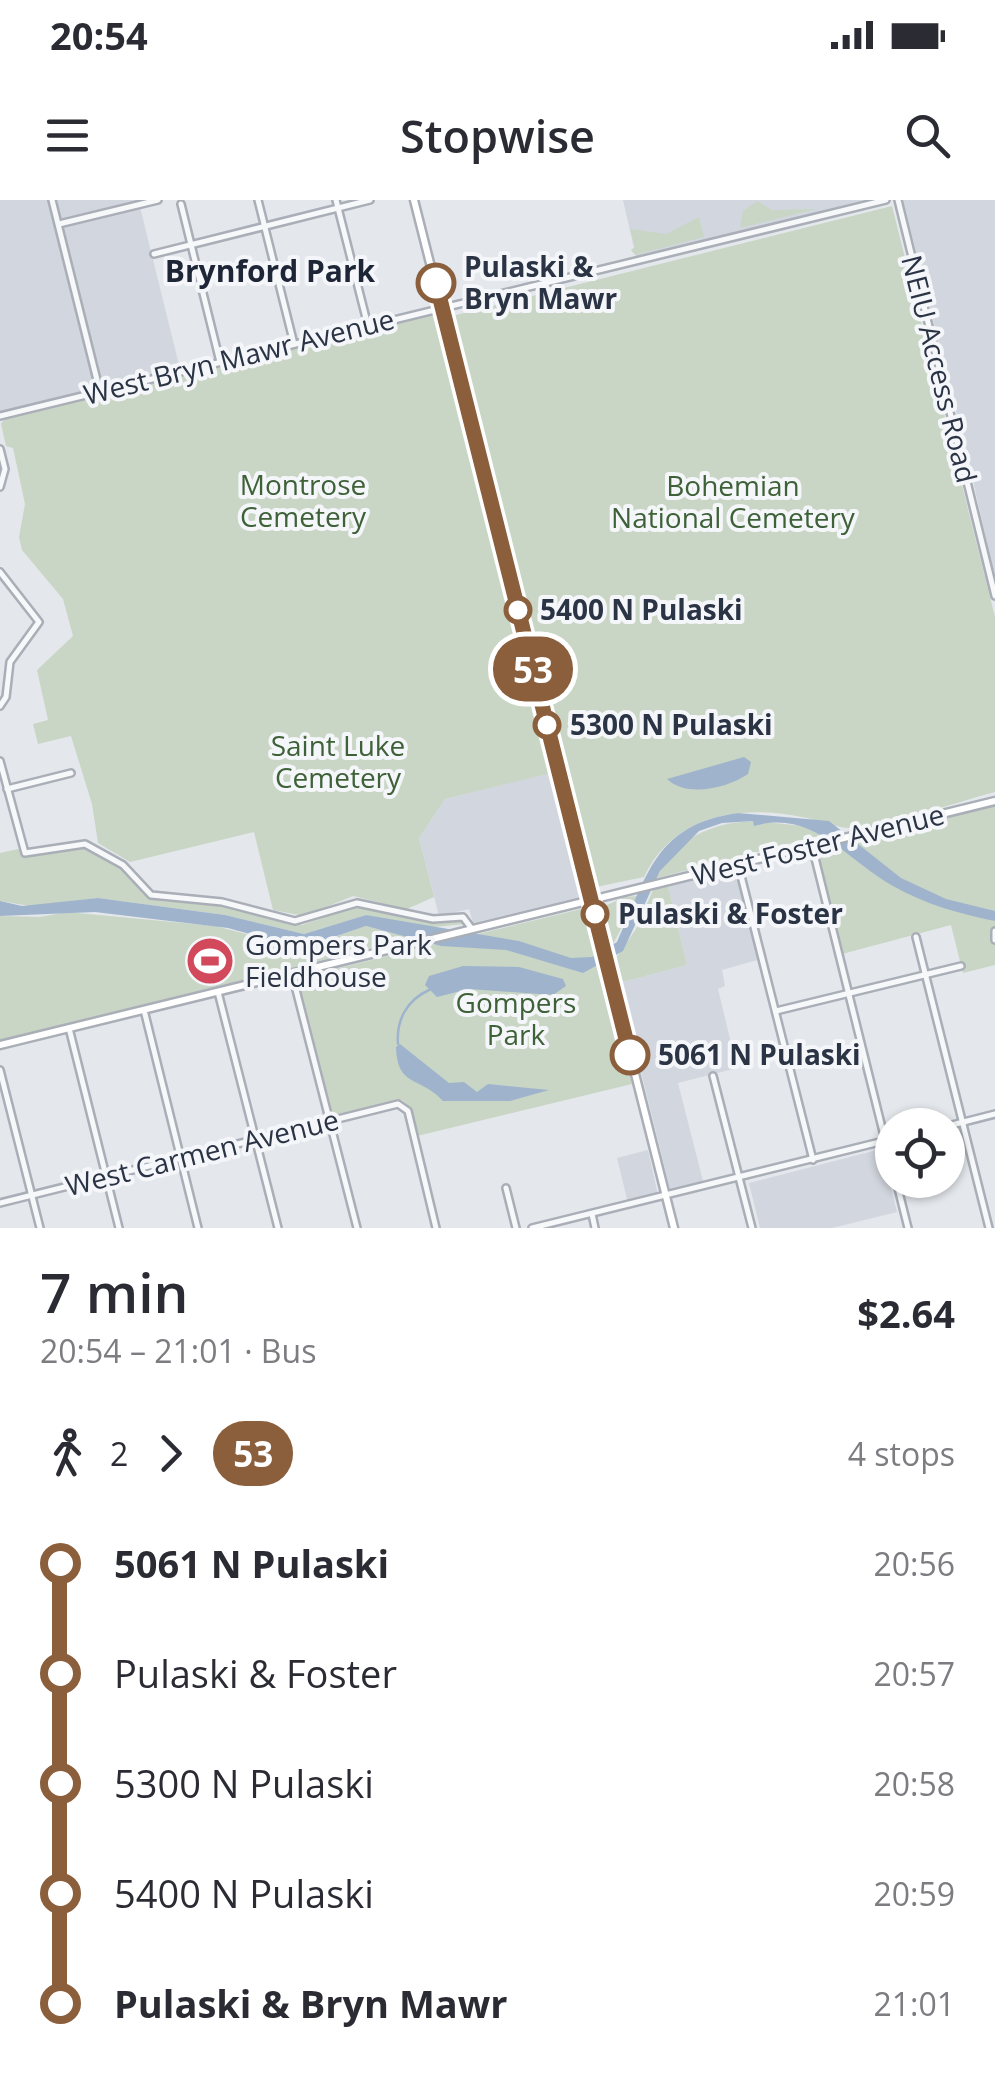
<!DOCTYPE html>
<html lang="en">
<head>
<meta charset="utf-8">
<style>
	:root { --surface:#fff; --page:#f7f7f7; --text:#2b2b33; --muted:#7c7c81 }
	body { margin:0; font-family:"Open Sans",sans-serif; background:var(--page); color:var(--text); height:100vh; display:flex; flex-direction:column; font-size:38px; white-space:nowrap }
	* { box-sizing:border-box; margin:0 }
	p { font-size:32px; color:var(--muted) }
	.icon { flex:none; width:55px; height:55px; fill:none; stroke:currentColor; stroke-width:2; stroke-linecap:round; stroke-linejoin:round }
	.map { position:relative; height:1028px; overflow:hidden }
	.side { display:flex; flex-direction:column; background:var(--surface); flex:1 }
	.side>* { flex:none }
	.badge { padding:0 20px; border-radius:32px; font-size:35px; line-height:65px }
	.tools { position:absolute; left:875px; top:908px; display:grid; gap:20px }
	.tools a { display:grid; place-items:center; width:90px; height:90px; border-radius:50%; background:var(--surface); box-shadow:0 2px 8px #0004; font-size:50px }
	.map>.badge { position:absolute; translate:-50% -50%; box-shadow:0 0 0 5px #fff }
	.legs { display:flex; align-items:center; gap:15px; height:110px; padding:0 40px; font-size:32px }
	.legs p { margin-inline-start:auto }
	.headline { display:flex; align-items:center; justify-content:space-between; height:170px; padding:0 40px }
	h1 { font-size:55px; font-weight:600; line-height:75px }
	ul { padding:0 40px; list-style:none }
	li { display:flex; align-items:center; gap:35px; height:110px; font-size:38px }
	li i { display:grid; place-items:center; width:15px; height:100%; margin:0 12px; background:currentColor }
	li i::after { content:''; width:25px; height:25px; margin:-12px; border:8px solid; border-radius:50%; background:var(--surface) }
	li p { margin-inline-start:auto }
	li:first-child i { background:linear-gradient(#0000 50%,currentColor 0) }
	li:last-child i { background:linear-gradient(currentColor 50%,#0000 0) }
	.status { display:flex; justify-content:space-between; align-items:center; height:70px; padding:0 50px; background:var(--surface); direction:ltr }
	.status svg { height:28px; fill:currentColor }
	header { display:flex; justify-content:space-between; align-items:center; height:130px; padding:0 40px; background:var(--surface); font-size:45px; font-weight:600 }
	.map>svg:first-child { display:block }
</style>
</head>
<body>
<div class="status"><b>20:54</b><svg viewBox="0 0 49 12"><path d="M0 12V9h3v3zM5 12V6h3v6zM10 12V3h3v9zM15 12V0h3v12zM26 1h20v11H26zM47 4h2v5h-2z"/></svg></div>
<header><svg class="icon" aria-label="menu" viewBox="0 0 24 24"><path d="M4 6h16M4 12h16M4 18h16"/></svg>Stopwise<svg class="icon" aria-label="search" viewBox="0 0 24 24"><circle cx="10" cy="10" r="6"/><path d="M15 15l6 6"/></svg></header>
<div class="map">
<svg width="995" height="1028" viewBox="0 0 995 1028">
	<rect width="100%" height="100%" fill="#e4e7ec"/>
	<g fill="#d2d6de">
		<polygon points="0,0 163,0 140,7 180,169 0,213"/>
		<polygon points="623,0 864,0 636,57"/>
		<polygon points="903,0 995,0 995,380 969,262"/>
		<polygon points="553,572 584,696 473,723 469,709 439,716 419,638 445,599"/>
		<polygon points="735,670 761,759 722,770 725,786 718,789 737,868 678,883 704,985 671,993 619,783 687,765 668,686"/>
		<polygon points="881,949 897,1012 832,1028 760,1028 749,983"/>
		<polygon points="648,950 659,1000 629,1007 617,958"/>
	</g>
	<g fill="#c9d6c5">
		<polygon points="757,1 772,10 816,9 740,28 743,11"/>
		<path d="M892,6l103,411v175c-46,12 -96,32 -142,36 -14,1 -34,-8 -51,-11 -62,-13 -129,-2 -158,60l-48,10 -144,-571z"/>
		<polygon points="699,17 704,37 635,55 631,50 635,47 630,29 666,34"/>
		<polygon points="435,114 551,573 445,599 419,638 434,697 407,709 353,696 304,716 273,710 254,632 130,662 98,643 92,604 71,536 38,544 33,524 48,520 37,470 73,436 63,399 22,350 19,337 25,304 13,248 6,246 1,224 5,218"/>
		<polygon points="995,606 995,765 963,773 951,725 842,754 817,650"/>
		<path d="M754,621l50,5 22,8 -169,44c15,-39 57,-56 97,-57z"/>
		<polygon points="73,646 88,649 121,668 148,697 159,701 219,705 302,725 355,707 438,723 460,720 464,724 425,728 366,715 304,734 225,715 98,698 30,706 0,701 0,653 18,649 27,657"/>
		<polygon points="668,686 687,765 619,783 615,759 636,729 653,690"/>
		<polygon points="638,696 612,746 601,708 624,697"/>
		<polygon points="581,709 587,714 632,884 417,936 410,907 402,900 333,915 298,778"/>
		<polygon points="67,712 215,726 290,745 319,742 366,726 412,738 0,840 0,716 40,717"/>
	</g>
	<g fill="#9fb4cc">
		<path d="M744,557l7,5 -3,12c-20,14 -62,24 -81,5z"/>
		<path d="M738,613l91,8 72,57 45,21 49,12v10c-36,-7 -70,-17 -102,-35 -48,-27 -80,-77 -139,-60l-1,-5 -31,2 -23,8 -39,40 -37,80 -40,22 -77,-23 -65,-4 -75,-20 -47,16 -29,3 -62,-17 -133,-16 -95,4v-15l22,5 76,-8 127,17 79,19 62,-19 153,26 52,17 21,-1 25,-15c31,-67 37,-117 121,-129z"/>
		<polygon points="463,766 519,767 563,779 566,786 553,795 469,789 437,797 425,785 429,776"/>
		<path d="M400,844l49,39 15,-1 13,10 11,-8 61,6 -39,11h-67c-22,-25 -46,-13 -47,-54z"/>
	</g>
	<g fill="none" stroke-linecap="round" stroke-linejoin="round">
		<path stroke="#9fb4cc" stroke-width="2.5" d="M398,844c-2,-24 9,-44 31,-54"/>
		<g stroke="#a9aeb7" stroke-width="10">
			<g id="minor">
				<polyline points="52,0 100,192"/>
				<polyline points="258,0 294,144"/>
				<polyline points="336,0 368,126"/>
				<polyline points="898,0 995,396"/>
				<polyline points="181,4 220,162"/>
				<polyline points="59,24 158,0"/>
				<polyline points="154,54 370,0"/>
				<polyline points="0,249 5,269 0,287"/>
				<polyline points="0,372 39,422 10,462 6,497 0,506"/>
				<polyline points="0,561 25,653 85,644 123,665 151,695 222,702 295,721 357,703 433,719 463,717 472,729"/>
				<polyline points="7,589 71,573"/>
				<polyline points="812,646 892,968"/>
				<polyline points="738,664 813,960"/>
				<polyline points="995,731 995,740"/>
				<polyline points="916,737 989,1028"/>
				<polyline points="292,774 357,1028"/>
				<polyline points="218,792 278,1028"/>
				<polyline points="144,810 198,1028"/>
				<polyline points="776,811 961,766"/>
				<polyline points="69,828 119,1028"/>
				<polyline points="0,870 40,1028"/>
				<polyline points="713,876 752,1028"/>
				<polyline points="948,926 995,914"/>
				<polyline points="896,980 908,1028"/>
				<polyline points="506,988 516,1028"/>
				<polyline points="0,1003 398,904 408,911 436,1028"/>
				<polyline points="592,1014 595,1028"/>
				<polyline points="532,1028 892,939"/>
			</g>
		</g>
		<g stroke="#a9aeb7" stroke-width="10">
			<polyline id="tertiary" points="0,216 886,0"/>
		</g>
		<g stroke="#a9aeb7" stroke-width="11">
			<g id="secondary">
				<polyline points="414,0 674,1028"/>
				<polyline points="0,845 995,601"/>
			</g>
		</g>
		<use href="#minor" stroke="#f7f8fa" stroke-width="5"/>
		<use href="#tertiary" stroke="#f7f8fa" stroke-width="5"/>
		<use href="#secondary" stroke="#fff" stroke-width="6"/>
	</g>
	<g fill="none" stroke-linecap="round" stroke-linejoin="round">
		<g stroke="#fff" stroke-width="22">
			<polyline id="line-1" points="436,83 630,855"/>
		</g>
		<use href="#line-1" stroke="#8b5e3c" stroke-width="15"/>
	</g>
	<defs>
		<g id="stadium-disc" transform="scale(2.5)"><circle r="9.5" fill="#d1495b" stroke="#f4f6f9"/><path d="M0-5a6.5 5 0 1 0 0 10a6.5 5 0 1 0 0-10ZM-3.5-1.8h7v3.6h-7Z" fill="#fff"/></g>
	</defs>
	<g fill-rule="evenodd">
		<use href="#stadium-disc" x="210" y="761"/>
	</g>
	<g fill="#fff" stroke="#8b5e3c" stroke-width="5">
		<circle cx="436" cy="83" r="18"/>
		<circle cx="518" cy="410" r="12"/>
		<circle cx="547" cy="525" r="12"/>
		<circle cx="595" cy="714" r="12"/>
		<circle cx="630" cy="855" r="18"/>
	</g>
	<g text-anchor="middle" stroke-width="8" stroke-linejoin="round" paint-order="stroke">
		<g font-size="28" font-weight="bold" fill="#2b3445" stroke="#f4f6f9" text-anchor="start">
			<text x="464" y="77">Pulaski &amp;<tspan x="464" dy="32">Bryn Mawr</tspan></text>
			<text x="540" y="420">5400 N Pulaski</text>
			<text x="570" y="535">5300 N Pulaski</text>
			<text x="618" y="724">Pulaski &amp; Foster</text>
			<text x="658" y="865">5061 N Pulaski</text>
		</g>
		<g font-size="28" fill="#2b3445" stroke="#f4f6f9">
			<text transform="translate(239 157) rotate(-14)" y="10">West Bryn Mawr Avenue</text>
			<text transform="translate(939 169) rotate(76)" y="10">NEIU Access Road</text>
			<text transform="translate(818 645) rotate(-14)" y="10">West Foster Avenue</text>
			<text transform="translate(202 953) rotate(-14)" y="10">West Carmen Avenue</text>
		</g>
		<g font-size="28" fill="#3f6138" stroke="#f4f6f9">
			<text x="303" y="295">Montrose<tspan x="303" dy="32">Cemetery</tspan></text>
			<text x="733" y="296">Bohemian<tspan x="733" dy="32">National Cemetery</tspan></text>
			<text x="338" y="556">Saint Luke<tspan x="338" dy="32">Cemetery</tspan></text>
			<text x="516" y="813">Gompers<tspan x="516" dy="32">Park</tspan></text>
		</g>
		<g font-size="28" fill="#2b3445" stroke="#f4f6f9" text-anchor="start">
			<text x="245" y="755">Gompers Park<tspan x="245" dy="32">Fieldhouse</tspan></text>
		</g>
		<g font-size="30" font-weight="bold" fill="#1d2536" stroke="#f4f6f9">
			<text x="270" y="82">Brynford Park</text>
		</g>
	</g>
</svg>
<div class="tools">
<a><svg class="icon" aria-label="locate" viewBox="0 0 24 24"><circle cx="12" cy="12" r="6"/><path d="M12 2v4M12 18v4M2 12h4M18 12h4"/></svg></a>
</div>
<b class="badge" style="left:533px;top:469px;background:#8b5e3c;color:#fff">53</b>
</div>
<section class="side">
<div class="headline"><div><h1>7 min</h1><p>20:54 – 21:01 · Bus</p></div><b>$2.64</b></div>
<div class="legs"><svg class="icon" aria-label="walk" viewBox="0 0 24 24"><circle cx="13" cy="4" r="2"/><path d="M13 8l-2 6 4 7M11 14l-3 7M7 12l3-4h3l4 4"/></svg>2<svg class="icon" aria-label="forward" viewBox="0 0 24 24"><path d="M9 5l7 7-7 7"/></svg><b class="badge" style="background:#8b5e3c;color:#fff">53</b><p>4 stops</p></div>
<ul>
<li><i style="color:#8b5e3c"></i><b>5061 N Pulaski</b><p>20:56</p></li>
<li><i style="color:#8b5e3c"></i><span>Pulaski &amp; Foster</span><p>20:57</p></li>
<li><i style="color:#8b5e3c"></i><span>5300 N Pulaski</span><p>20:58</p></li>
<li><i style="color:#8b5e3c"></i><span>5400 N Pulaski</span><p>20:59</p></li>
<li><i style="color:#8b5e3c"></i><b>Pulaski &amp; Bryn Mawr</b><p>21:01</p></li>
</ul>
</section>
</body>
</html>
